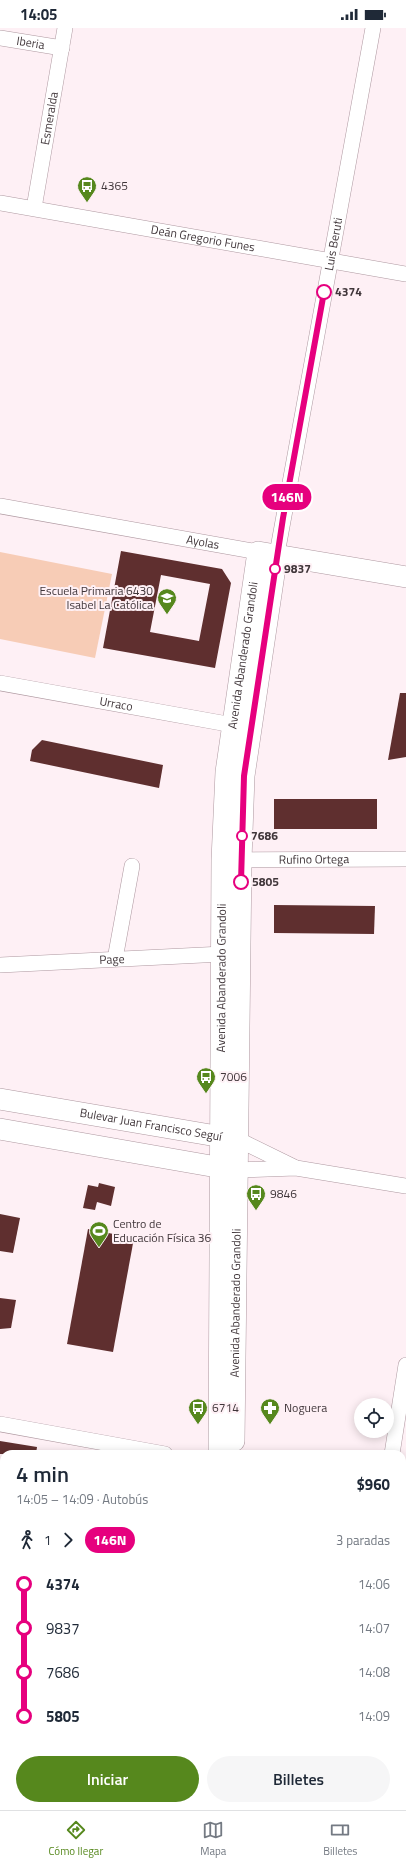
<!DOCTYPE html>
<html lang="es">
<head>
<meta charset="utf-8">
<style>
	:root { --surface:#fff; --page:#f6f6f7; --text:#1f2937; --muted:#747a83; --line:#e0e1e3; --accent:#56881d }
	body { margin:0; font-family:"Titillium Web",sans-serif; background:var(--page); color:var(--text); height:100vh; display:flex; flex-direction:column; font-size:15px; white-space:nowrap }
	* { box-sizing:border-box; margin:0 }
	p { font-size:13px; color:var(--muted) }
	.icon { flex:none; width:22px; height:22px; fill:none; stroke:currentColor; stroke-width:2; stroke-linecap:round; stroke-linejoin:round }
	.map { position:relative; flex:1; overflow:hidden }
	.drawer { position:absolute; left:0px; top:1422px; width:406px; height:360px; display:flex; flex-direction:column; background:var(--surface); border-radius:12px 12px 0 0; box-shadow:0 2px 10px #0003 }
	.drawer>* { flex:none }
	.badge { padding:0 8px; border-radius:13px; font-size:14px; line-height:26px }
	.fabs { position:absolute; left:354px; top:1370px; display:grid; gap:8px }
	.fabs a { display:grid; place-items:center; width:40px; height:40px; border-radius:50%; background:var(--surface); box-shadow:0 2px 10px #0003; font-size:20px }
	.map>.badge { position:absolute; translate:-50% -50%; box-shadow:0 0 0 2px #fff }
	.legs { display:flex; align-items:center; gap:6px; height:44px; padding:0 16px; font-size:13px }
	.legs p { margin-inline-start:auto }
	.headline { display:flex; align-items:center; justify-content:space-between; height:68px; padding:0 16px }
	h1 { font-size:22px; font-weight:600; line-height:30px }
	.action { display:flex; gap:8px; margin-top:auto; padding:8px 16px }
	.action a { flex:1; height:46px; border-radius:24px; background:var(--accent); color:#fff; font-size:16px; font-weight:600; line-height:46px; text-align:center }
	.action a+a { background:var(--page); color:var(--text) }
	ul { padding:0 16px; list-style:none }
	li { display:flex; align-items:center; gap:14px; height:44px; font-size:15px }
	li i { display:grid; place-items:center; width:6px; height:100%; margin:0 5px; background:currentColor }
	li i::after { content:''; width:10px; height:10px; margin:-5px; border:3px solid; border-radius:50%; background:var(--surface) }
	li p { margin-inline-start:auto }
	li:first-child i { background:linear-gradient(#0000 50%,currentColor 0) }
	li:last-child i { background:linear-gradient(currentColor 50%,#0000 0) }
	.status { display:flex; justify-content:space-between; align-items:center; height:28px; padding:0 20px; background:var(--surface); direction:ltr }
	.status svg { height:11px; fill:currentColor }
	.tabs { display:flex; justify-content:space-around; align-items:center; height:56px; border-top:1px solid var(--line); background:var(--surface); font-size:11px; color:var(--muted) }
	.tabs a { display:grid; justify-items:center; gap:2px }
	.tabs .on { color:var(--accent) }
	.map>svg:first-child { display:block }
</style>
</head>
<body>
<div class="status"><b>14:05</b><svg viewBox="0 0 49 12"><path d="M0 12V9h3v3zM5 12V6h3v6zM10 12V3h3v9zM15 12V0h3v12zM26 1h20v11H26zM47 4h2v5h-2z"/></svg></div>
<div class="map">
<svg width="406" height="1782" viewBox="0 0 406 1782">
	<rect width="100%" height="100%" fill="#fef0f5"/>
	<polygon fill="#f7ccb6" points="0,524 112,546 95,630 0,611"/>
	<g fill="#5f2f2f" fill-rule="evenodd">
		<path d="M121,523l101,18 9,14 -16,85 -112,-20zM161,547l49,9 -11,57 -49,-9z"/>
		<polygon points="400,665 406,665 406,729 388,732"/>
		<polygon points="42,712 163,737 159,760 30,733 32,722"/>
		<rect x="274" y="771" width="103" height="30"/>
		<polygon points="274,877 375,878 374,906 274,905"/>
		<polygon points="99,1155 115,1159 111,1178 97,1174 95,1182 83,1180 88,1157 98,1159"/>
		<polygon points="0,1186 20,1190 13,1225 0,1223"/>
		<polygon points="88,1201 134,1210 113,1324 67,1316"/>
		<polygon points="0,1270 16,1272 11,1300 0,1301"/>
		<polygon points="0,1413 37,1419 36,1426 0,1426"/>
	</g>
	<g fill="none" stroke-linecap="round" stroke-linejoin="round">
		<g stroke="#ae98a0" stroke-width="16">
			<g id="street">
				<path id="s1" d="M0,10l62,10"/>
				<path id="s2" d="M0,175l406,71"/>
				<path id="s3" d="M34,180l31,-180"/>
				<path id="s4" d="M0,478l258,46"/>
				<path id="s5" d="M277,526l96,-526"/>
				<path id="s6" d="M0,655l233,42"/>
				<path id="s7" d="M231,832l175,-1"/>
				<polyline points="115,931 132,838"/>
				<path id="s8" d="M0,937l223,-11"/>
				<polyline points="239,1112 294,1139"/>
				<polyline points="238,1142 296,1140 406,1158"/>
				<polyline points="0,1396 165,1426"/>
				<polyline points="392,1426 406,1337"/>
				<polyline points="0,1696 4,1697"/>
				<polyline points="402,1758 406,1756"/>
				<polyline points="56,1782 57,1778"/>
				<polyline points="370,1782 375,1778"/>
			</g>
		</g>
		<g stroke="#ae98a0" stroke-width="22">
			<g id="secondary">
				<path id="s9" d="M0,1071l234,40"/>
				<polyline points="0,1101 234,1142"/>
				<path id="s10" d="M234,1413l7,-581 3,-84 33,-222"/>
				<path id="s11" d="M219,1426l3,-594 4,-88 32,-220 148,25"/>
				<polyline points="212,1782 212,1778"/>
				<polyline points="230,1782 230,1778"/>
			</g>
		</g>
		<use href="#street" stroke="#fff" stroke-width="15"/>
		<use href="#secondary" stroke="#fff" stroke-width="21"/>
	</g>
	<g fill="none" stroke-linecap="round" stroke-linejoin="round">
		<g stroke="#fff" stroke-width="9">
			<polyline id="line-1" points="241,854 244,748 283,490 324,264"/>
		</g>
		<use href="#line-1" stroke="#e6007e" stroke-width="6"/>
	</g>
	<defs>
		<g id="bus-pin" transform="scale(1)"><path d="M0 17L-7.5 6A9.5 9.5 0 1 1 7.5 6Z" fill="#56881d" stroke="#fef0f5"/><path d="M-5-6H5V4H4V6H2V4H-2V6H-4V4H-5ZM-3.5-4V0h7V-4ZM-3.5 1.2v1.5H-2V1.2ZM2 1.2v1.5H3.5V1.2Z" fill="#fff"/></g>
		<g id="school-pin" transform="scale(1)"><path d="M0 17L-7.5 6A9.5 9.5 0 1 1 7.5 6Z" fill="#56881d" stroke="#fef0f5"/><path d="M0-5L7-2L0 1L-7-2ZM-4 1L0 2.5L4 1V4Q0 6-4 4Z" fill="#fff"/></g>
		<g id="stadium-pin" transform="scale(1)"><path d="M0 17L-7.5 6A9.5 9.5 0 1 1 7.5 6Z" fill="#56881d" stroke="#fef0f5"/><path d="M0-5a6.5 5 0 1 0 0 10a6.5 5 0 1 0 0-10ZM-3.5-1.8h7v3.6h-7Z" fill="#fff"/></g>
		<g id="pharmacy-pin" transform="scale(1)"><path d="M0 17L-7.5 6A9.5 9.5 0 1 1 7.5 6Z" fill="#56881d" stroke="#fef0f5"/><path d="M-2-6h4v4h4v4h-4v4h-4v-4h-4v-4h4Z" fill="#fff"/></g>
	</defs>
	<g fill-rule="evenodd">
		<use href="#bus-pin" x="87" y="158"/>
		<use href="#school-pin" x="167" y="570"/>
		<use href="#bus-pin" x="206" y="1049"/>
		<use href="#bus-pin" x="256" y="1166"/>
		<use href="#stadium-pin" x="99" y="1203"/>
		<use href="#bus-pin" x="198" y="1380"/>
		<use href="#pharmacy-pin" x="270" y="1380"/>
	</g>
	<g fill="#fff" stroke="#e6007e" stroke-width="2">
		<circle cx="324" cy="264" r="7"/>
		<circle cx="275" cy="541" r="5"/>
		<circle cx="242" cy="808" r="5"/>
		<circle cx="241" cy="854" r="7"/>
	</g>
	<g text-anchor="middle" stroke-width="4" stroke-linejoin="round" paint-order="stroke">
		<g font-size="12" fill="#40363a" stroke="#fef0f5">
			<text dy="4" stroke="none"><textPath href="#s1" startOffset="31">Iberia</textPath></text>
			<text dy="4" stroke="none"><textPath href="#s3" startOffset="91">Esmeralda</textPath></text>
			<text dy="4" stroke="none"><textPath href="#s2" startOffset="206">Deán Gregorio Funes</textPath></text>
			<text dy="4" stroke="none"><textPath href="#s5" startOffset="315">Luis Beruti</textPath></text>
			<text dy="4" stroke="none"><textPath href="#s4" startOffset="206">Ayolas</textPath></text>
			<text dy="4" stroke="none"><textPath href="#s11" startOffset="800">Avenida Abanderado Grandoli</textPath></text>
			<text dy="4" stroke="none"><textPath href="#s6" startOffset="118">Urraco</textPath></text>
			<text dy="4" stroke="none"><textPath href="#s7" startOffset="83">Rufino Ortega</textPath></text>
			<text dy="4" stroke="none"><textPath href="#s8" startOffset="112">Page</textPath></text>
			<text dy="4" stroke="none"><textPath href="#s11" startOffset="476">Avenida Abanderado Grandoli</textPath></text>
			<text dy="4" stroke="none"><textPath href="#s9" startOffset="153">Bulevar Juan Francisco Seguí</textPath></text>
			<text dy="4" stroke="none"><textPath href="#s10" startOffset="138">Avenida Abanderado Grandoli</textPath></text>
		</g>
		<g font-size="12" fill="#40363a" stroke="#fef0f5" text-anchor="start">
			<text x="101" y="162">4365</text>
			<text x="153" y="567" text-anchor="end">Escuela Primaria 6430<tspan x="153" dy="14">Isabel La Católica</tspan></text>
			<text x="220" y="1053">7006</text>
			<text x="270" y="1170">9846</text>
			<text x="113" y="1200">Centro de<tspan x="113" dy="14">Educación Física 36</tspan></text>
			<text x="212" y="1384">6714</text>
			<text x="284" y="1384">Noguera</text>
		</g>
		<g font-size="12" font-weight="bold" fill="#40363a" stroke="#fef0f5" text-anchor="start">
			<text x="335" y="268">4374</text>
			<text x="284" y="545">9837</text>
			<text x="251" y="812">7686</text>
			<text x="252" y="858">5805</text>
		</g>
	</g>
</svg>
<div class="fabs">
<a><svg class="icon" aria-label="locate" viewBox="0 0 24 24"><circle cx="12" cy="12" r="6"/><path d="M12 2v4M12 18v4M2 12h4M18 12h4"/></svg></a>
</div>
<b class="badge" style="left:287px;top:469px;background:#e6007e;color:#fff">146N</b>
<section class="drawer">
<div class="headline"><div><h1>4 min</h1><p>14:05 – 14:09 · Autobús</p></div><b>$960</b></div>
<div class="legs"><svg class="icon" aria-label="walk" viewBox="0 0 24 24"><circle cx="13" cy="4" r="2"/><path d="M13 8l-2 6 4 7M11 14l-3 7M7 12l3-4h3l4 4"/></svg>1<svg class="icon" aria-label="forward" viewBox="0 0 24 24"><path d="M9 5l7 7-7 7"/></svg><b class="badge" style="background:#e6007e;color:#fff">146N</b><p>3 paradas</p></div>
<ul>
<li><i style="color:#e6007e"></i><b>4374</b><p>14:06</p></li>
<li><i style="color:#e6007e"></i><span>9837</span><p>14:07</p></li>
<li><i style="color:#e6007e"></i><span>7686</span><p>14:08</p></li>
<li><i style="color:#e6007e"></i><b>5805</b><p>14:09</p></li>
</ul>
<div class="action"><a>Iniciar</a><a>Billetes</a></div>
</section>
</div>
<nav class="tabs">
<a class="on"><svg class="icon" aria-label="directions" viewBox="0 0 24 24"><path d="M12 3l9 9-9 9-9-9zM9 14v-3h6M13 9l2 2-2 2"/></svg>Cómo llegar</a>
<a><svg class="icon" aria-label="map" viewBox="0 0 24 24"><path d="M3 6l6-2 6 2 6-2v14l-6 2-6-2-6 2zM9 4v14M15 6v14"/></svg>Mapa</a>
<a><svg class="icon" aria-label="tickets" viewBox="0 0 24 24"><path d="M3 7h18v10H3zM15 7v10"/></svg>Billetes</a>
</nav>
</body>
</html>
